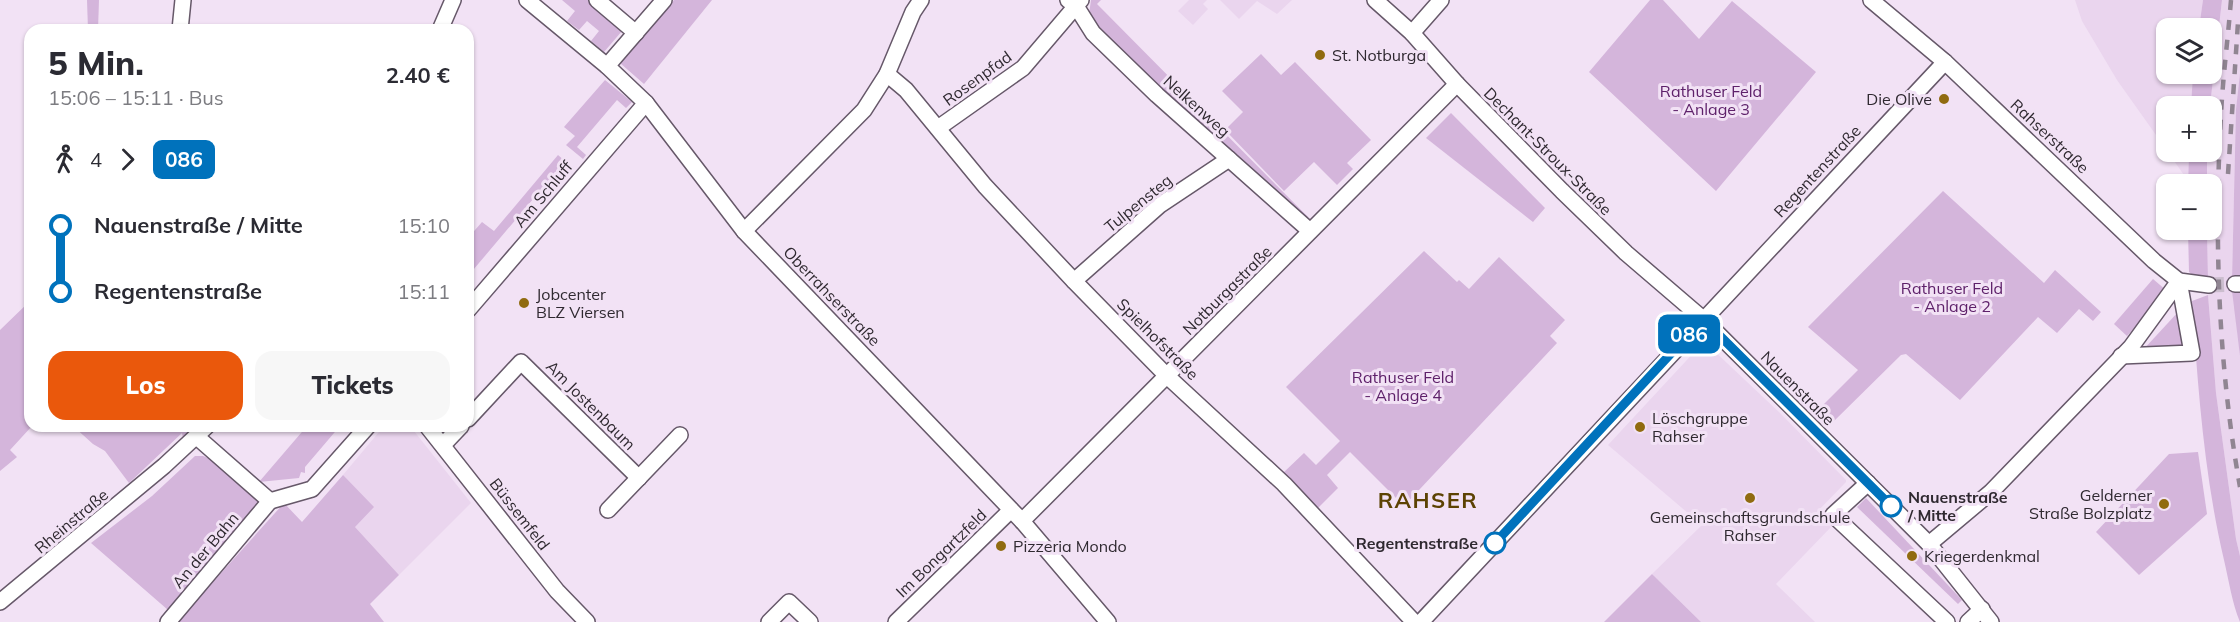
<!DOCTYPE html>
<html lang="de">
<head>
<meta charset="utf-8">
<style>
	:root { --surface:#fff; --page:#f7f7f7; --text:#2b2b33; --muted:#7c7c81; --accent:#ea580c }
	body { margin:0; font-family:Mulish,sans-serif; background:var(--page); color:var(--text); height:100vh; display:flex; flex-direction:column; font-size:22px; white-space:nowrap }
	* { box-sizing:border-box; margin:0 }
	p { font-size:20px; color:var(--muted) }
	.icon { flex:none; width:33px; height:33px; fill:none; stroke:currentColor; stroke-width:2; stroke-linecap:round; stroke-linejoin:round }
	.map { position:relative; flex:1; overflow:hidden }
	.drawer { position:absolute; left:24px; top:24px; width:450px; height:408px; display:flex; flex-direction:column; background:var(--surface); border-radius:18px; box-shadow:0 2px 4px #0004 }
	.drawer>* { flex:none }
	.badge { padding:0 12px; border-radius:9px; font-size:21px; line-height:39px }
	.fabs { position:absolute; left:2156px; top:18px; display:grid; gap:12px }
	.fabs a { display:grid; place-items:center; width:66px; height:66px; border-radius:12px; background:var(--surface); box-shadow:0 2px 4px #0004; font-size:30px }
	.map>.badge { position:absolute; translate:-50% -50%; box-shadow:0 0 0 3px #fff }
	.legs { display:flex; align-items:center; gap:9px; height:66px; padding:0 24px; font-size:20px }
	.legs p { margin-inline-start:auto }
	.overview { display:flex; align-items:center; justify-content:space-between; height:102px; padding:0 24px }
	h1 { font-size:33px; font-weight:800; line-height:45px }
	.cta { display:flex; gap:12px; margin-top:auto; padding:12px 24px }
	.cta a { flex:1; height:69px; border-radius:18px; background:var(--accent); color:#fff; font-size:24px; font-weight:800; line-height:69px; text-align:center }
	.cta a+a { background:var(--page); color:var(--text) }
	ul { padding:0 24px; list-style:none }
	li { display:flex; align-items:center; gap:21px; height:66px; font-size:22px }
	li i { display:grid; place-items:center; width:9px; height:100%; margin:0 8px; background:currentColor }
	li i::after { content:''; width:15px; height:15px; margin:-8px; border:4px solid; border-radius:50%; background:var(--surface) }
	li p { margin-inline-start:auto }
	li:first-child i { background:linear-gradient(#0000 50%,currentColor 0) }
	li:last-child i { background:linear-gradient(currentColor 50%,#0000 0) }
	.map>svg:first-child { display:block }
</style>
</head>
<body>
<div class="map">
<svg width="2240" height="622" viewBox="0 0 2240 622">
	<rect width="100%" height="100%" fill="#f2e2f5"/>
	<g fill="#ead5ee">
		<polygon points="1189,0 1207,0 1203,4 1208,9 1193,25 1178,11"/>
		<polygon points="1220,0 1292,0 1277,14 1257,1 1239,19"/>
		<polygon points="2075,0 2203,0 2199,28 2166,28 2166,74 2193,74 2191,106 2166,106 2166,149 2117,80 2082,21"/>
		<polygon points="2222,0 2240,0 2240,72 2236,109 2232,279 2240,356 2240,556 2236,539 2216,393 2208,295 2214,291 2213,280 2208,279 2207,230 2211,230 2211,184 2207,184 2207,152 2211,152 2210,106"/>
		<polygon points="2168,152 2189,152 2188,181"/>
		<polygon points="1710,347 1780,413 1846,480 1846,482 1816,513 1831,527 1776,584 1815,622 1701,622 1652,574 1702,525 1608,445 1698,348"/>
		<polygon points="384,426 410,426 471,503 399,575 355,527 343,475"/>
	</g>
	<g fill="#d4b5db">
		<polygon points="87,0 99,0 98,30 88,30"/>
		<polygon points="562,0 590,0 622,29 622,31 604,52 591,41 599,31 587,21 579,30 567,21 575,11"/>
		<polygon points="674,0 712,0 644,84 620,63"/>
		<polygon points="1091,0 1101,0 1097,4 1308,217 1306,219 1139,72 1096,29 1089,14"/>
		<polygon points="1650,0 1663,0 1699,39 1732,1 1816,72 1716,191 1589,72"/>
		<polygon points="2203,0 2222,0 2210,106 2191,106 2193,74 2211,74 2211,28 2199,28"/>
		<polygon points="1261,54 1281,75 1295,62 1371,140 1347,163 1353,169 1337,185 1314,162 1284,191 1225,130 1243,112 1222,91"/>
		<polygon points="2240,73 2240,278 2232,279 2236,109"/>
		<polygon points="605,80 632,102 626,108 617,100 577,147 586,155 583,159 566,145 575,136 564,127"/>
		<polygon points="1451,113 1545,208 1533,222 1426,138"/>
		<polygon points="2189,152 2207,152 2207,184 2188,184"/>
		<polygon points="558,155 574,169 571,174 561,166 468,276 468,238 482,222 494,231"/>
		<polygon points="1943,191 2044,283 2055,270 2101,312 2093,321 2079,309 2057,333 2038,317 1960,400 1906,354 1901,355 1832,423 1818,410 1858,370 1808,327"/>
		<polygon points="2188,230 2207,230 2208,279 2195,277 2189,272"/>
		<polygon points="1424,251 1457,282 1459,280 1469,289 1499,257 1565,320 1550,336 1557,343 1404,506 1350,452 1327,475 1338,488 1318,508 1283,473 1304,453 1316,465 1340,441 1286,387"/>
		<polygon points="2153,279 2167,291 2127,336 2114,324"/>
		<polygon points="2232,291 2240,293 2240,356"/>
		<path d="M2208,295l8,98 20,146 4,17v66c-8,-19 -11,-41 -16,-62 -20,-85 -26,-172 -32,-259z"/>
		<polygon points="30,301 30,426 32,426 10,450 17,457 0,471 0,330"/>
		<polygon points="2179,311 2184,347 2143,350"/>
		<polygon points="73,426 197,426 183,438 182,433 129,483 105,451 93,444"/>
		<polygon points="307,426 340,426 305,467 305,473 301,472 299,478 259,482"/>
		<polygon points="2198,452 2207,514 2139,575 2096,532 2169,454"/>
		<polygon points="195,456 203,456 213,460 262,499 168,610 91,543 152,496"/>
		<polygon points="343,475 374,507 355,527 399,575 370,604 384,622 177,622 284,503 302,522"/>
		<polygon points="1866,498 1962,600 1958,604 1857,507"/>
		<polygon points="1652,574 1701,622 1604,622"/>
	</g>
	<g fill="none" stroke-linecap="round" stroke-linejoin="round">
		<polyline stroke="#cbbdce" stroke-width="15" stroke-dasharray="15 8" stroke-linecap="butt" points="2209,285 2235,284"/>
		<g stroke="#665869" stroke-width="18">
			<g id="minor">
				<polyline points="527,0 607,66 646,103 744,231 1022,521 1108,622"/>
				<polyline points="597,0 636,33"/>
				<polyline points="1068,0 1076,6 1093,33 1157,95 1310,231"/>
				<polyline points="1375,0 1412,33 1457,84 1562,191 1626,253 1703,319 1929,544 1991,622"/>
				<polyline points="1871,0 1945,62 2154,261 2179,281 2209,285"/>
				<polyline points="180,30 183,0"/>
				<polyline points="440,30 453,0"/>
				<polyline points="1412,33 1441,0"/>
				<polyline points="607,66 664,0"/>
				<polyline points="887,74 906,90 985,186 1074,281 1167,376 1284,484 1414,622"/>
				<polyline points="938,128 1023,68 1081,0"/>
				<polyline points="744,231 864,110 887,74 913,12 921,0"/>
				<polyline points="1074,281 1160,205 1229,159"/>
				<polyline points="2235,284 2240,284"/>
				<polyline points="468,310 646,103"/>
				<polyline points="2121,356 2192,353 2179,281"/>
				<polyline points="468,419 521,362 639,478"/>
				<polyline points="427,426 557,591 587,622"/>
				<polyline points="197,437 270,501"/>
				<polyline points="443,445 461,426"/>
				<polyline points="1868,483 1833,515 1947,622"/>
				<polyline points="270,501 312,489 368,426"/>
				<polyline points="608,510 680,435"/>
				<polyline points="1022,521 1457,84"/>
				<polyline points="1929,544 1991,492 2131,347 2179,281"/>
				<polyline points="0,602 164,466 207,426"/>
				<polyline points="168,622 270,501"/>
				<polyline points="769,622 789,602 810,622"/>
				<polyline points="896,622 1011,510"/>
				<polyline points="1421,622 1945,62"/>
				<polyline points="1968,622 1982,609"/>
			</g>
		</g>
		<use href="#minor" stroke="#fff" stroke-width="15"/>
		<g stroke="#908592" stroke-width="4.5" stroke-dasharray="10 10" stroke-linecap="butt">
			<path d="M2231,0c-3,38 -8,76 -10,114 -7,125 -3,250 19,373"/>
			<polyline points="2228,174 2238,22"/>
		</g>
	</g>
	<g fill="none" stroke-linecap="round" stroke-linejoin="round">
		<g stroke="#fff" stroke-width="14">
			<polyline id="line-1" points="1495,543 1703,319 1891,506"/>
		</g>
		<use href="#line-1" stroke="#0072bc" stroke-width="9"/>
	</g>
	<g fill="#906b10" stroke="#f2e2f5" stroke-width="2">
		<circle cx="1320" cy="55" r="6"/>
		<circle cx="1944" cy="99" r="6"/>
		<circle cx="524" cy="303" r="6"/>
		<circle cx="1640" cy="427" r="6"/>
		<circle cx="1750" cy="498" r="6"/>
		<circle cx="2164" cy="504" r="6"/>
		<circle cx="1001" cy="546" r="6"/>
		<circle cx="1912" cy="556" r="6"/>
	</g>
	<g fill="#fff" stroke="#0072bc" stroke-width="3">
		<circle cx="1891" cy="506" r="10"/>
		<circle cx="1495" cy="543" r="10"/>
	</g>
	<g text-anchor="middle" stroke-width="6" stroke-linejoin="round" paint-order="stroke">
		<g font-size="16" fill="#2f2930" stroke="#f2e2f5" text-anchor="start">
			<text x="1332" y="61">St. Notburga</text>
			<text x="1932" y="105" text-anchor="end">Die Olive</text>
			<text x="536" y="300">Jobcenter<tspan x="536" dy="18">BLZ Viersen</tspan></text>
			<text x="1652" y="424">Löschgruppe<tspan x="1652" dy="18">Rahser</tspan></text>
			<text x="2152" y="501" text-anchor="end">Gelderner<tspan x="2152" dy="18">Straße Bolzplatz</tspan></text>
			<text x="1750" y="523" text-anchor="middle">Gemeinschaftsgrundschule<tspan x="1750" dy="18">Rahser</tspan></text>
			<text x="1013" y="552">Pizzeria Mondo</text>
			<text x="1924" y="562">Kriegerdenkmal</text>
		</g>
		<g font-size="16" fill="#2f2930" stroke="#f2e2f5">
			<text transform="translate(977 78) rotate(-36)" y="6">Rosenpfad</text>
			<text transform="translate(1197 106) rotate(42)" y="6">Nelkenweg</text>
			<text transform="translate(2050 136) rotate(43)" y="6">Rahserstraße</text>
			<text transform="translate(1548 151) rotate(45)" y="6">Dechant-Stroux-Straße</text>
			<text transform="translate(1817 171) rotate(-47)" y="6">Regentenstraße</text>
			<text transform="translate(543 194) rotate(-50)" y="6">Am Schluff</text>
			<text transform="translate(1138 203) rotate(-39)" y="6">Tulpensteg</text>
			<text transform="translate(1227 290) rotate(-45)" y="6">Notburgastraße</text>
			<text transform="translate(832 296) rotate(46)" y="6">Oberrahserstraße</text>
			<text transform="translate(1158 339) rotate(45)" y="6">Spielhofstraße</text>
			<text transform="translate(1798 388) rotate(45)" y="6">Nauenstraße</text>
			<text transform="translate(591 405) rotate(45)" y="6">Am Jostenbaum</text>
			<text transform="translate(520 514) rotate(52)" y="6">Büssemfeld</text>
			<text transform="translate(71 521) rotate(-40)" y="6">Rheinstraße</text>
			<text transform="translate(205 550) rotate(-50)" y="6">An der Bahn</text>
			<text transform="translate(941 553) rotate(-44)" y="6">Im Bongartzfeld</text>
		</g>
		<g font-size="16" fill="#5e216a" stroke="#f2e2f5">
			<text x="1711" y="97">Rathuser Feld<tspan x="1711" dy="18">- Anlage 3</tspan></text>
			<text x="1952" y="294">Rathuser Feld<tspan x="1952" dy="18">- Anlage 2</tspan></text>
			<text x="1403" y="383">Rathuser Feld<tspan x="1403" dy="18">- Anlage 4</tspan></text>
		</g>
		<g font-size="16" font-weight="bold" fill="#2f2930" stroke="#f2e2f5" text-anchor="start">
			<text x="1908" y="503">Nauenstraße<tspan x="1908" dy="18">/ Mitte</tspan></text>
			<text x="1478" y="549" text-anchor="end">Regentenstraße</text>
		</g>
		<g font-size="22" font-weight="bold" letter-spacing="1.5" fill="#5c4203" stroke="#f2e2f5">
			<text x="1428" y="508">RAHSER</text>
		</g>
	</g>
</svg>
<div class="fabs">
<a><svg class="icon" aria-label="layers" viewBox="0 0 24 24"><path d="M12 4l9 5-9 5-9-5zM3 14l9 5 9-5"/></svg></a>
<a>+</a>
<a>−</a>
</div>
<b class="badge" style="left:1689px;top:334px;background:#0072bc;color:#fff">086</b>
<section class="drawer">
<div class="overview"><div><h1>5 Min.</h1><p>15:06 – 15:11 · Bus</p></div><b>2.40 €</b></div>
<div class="legs"><svg class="icon" aria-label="walk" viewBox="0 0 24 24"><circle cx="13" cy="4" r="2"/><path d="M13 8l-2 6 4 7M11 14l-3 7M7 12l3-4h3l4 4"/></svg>4<svg class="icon" aria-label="forward" viewBox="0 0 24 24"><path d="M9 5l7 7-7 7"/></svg><b class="badge" style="background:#0072bc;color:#fff">086</b></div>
<ul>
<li><i style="color:#0072bc"></i><b>Nauenstraße / Mitte</b><p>15:10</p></li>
<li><i style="color:#0072bc"></i><b>Regentenstraße</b><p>15:11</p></li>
</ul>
<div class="cta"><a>Los</a><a>Tickets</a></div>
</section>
</div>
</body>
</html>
